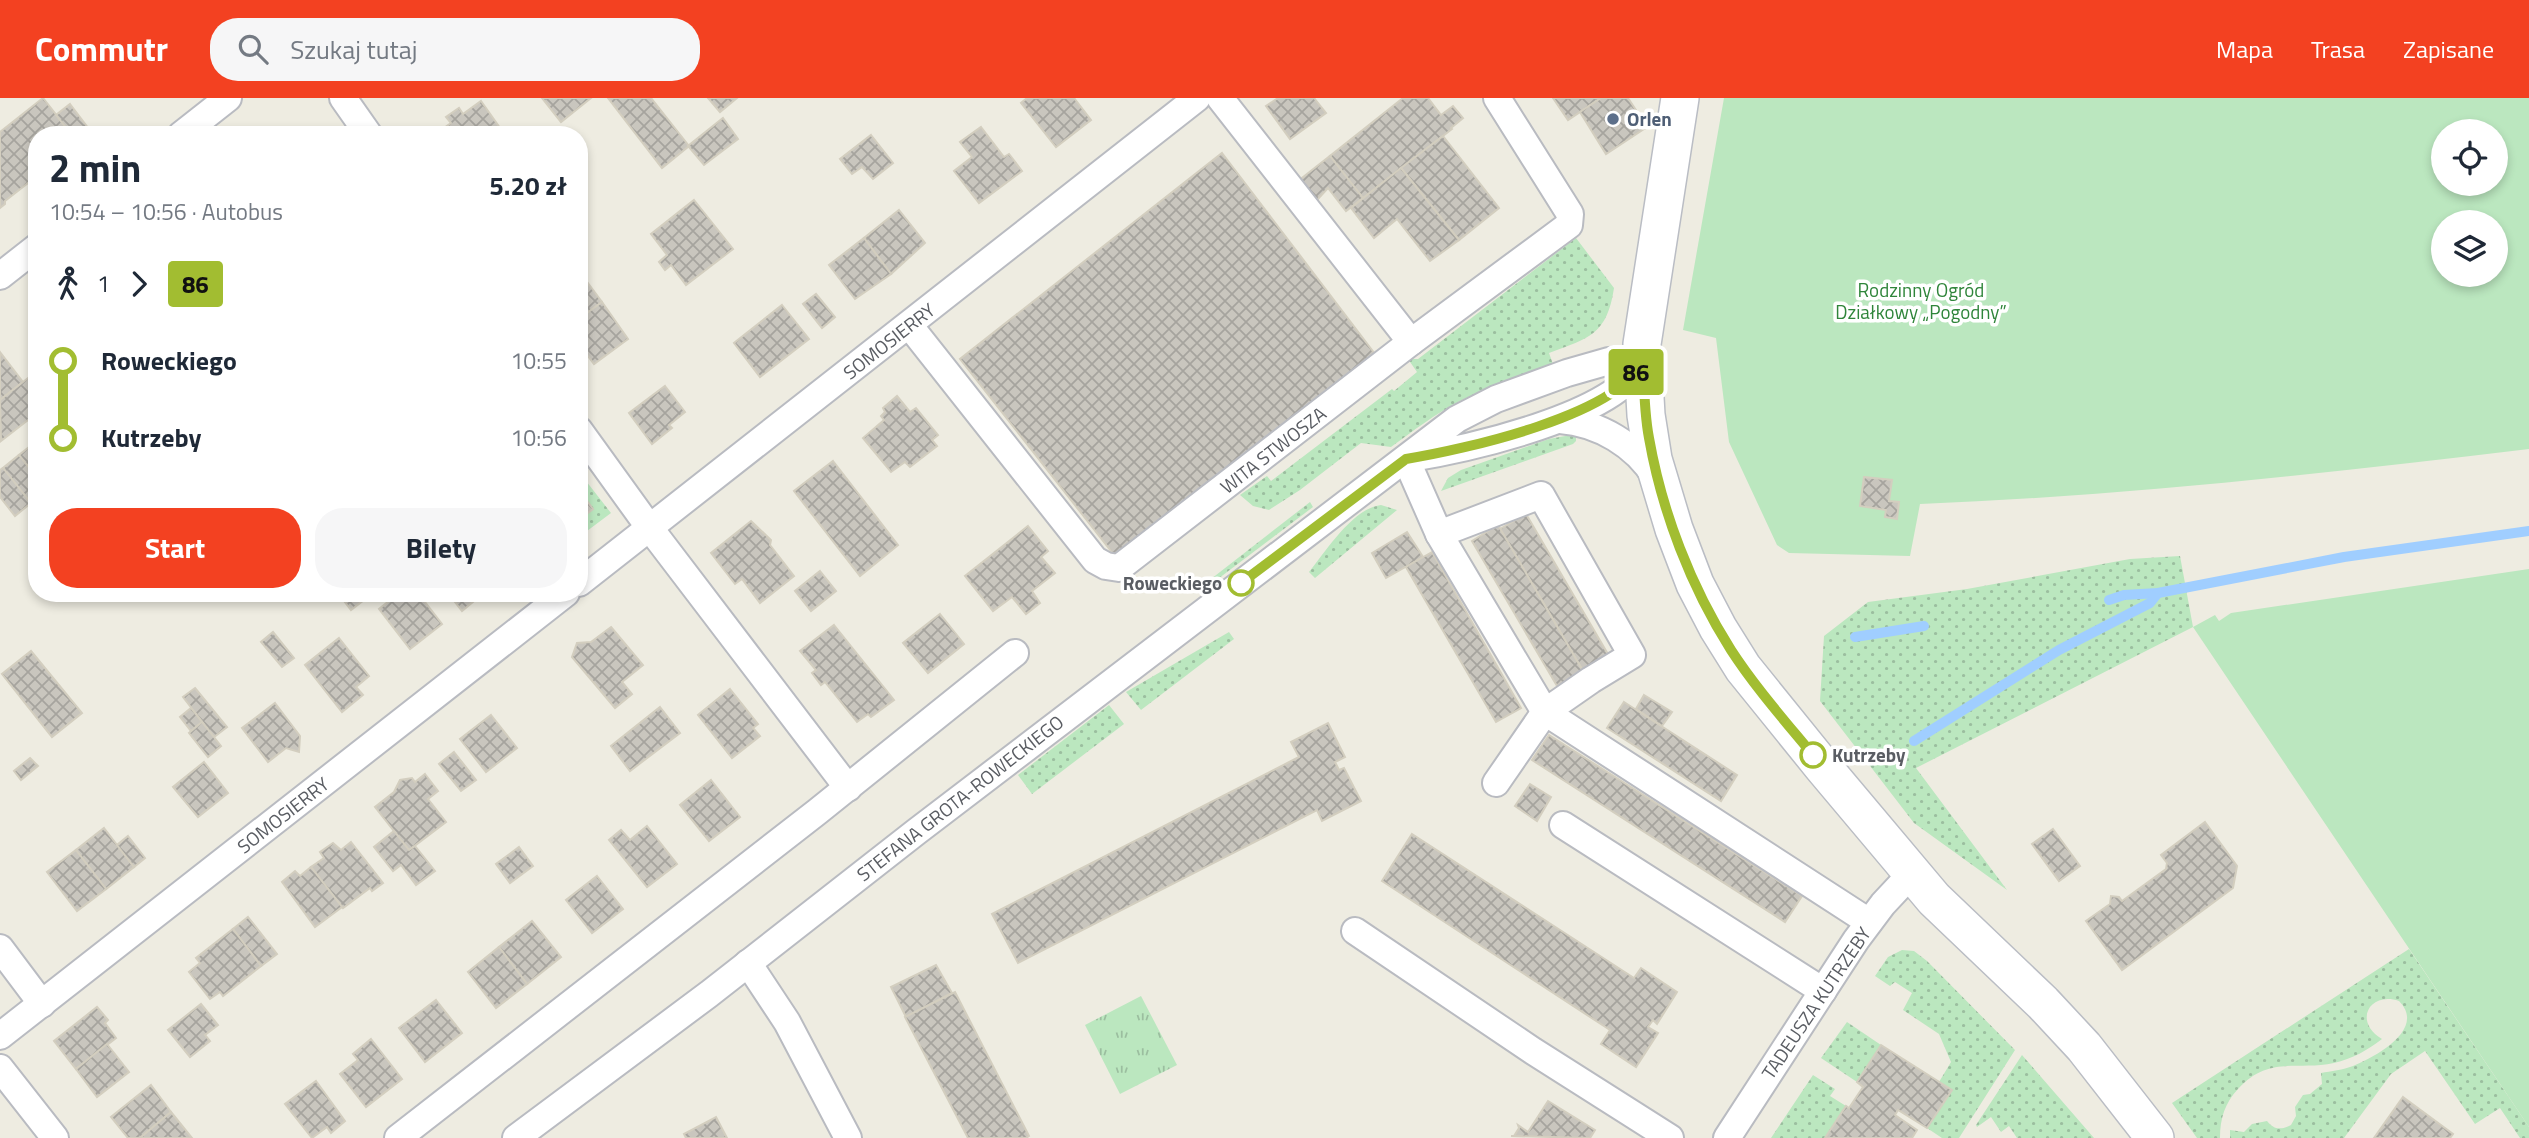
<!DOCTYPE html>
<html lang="pl">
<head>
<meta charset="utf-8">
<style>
	:root { --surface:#fff; --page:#f6f6f7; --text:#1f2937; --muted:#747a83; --accent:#f34121 }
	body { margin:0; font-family:"Titillium Web",sans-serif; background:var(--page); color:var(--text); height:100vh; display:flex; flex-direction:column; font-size:26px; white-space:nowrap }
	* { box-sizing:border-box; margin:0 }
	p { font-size:23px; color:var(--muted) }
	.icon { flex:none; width:38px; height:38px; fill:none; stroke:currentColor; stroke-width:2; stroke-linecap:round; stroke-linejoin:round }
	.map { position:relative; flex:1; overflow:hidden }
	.sheet { position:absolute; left:28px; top:28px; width:560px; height:476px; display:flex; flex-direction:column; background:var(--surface); border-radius:28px; box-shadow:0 4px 10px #0003 }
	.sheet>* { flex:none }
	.badge { padding:0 14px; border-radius:5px; font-size:24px; line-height:46px }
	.controls { position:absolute; left:2431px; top:21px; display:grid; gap:14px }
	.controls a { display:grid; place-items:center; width:77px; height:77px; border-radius:50%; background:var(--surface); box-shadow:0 4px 10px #0003; font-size:35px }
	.map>.badge { position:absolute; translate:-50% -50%; box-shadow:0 0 0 4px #fff }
	.legs { display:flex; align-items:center; gap:10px; height:77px; padding:0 21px; font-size:23px }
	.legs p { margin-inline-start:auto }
	.overview { display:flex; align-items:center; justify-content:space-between; height:119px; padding:0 21px }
	h1 { font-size:38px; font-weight:700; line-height:52px }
	.cta { display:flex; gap:14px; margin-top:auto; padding:14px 21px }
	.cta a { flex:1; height:80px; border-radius:28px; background:var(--accent); color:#fff; font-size:28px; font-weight:700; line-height:80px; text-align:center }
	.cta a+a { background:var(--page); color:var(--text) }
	ul { padding:0 21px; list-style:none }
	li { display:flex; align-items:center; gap:24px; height:77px; font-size:26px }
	li i { display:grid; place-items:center; width:10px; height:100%; margin:0 9px; background:currentColor }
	li i::after { content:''; width:18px; height:18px; margin:-9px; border:5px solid; border-radius:50%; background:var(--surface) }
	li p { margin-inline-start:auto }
	li:first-child i { background:linear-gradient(#0000 50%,currentColor 0) }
	li:last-child i { background:linear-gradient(currentColor 50%,#0000 0) }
	header { display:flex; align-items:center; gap:42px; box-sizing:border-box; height:98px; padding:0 35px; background:var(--accent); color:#fff }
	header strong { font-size:33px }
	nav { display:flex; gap:38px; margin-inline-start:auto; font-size:24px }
	.search { width:490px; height:63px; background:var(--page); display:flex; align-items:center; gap:18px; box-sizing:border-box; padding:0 24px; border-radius:28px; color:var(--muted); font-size:26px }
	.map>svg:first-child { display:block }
</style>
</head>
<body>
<header>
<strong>Commutr</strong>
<div class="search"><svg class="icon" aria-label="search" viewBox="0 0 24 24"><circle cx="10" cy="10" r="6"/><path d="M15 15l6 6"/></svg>Szukaj tutaj</div>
<nav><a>Mapa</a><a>Trasa</a><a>Zapisane</a></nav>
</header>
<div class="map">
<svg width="2529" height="1040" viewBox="0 0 2529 1040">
	<defs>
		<pattern id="grass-dots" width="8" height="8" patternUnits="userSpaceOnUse" patternTransform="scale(1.75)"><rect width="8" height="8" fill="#bbe7bf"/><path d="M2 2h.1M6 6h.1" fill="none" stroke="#9bbe9f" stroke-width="1.8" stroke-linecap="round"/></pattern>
		<pattern id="park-tufts" width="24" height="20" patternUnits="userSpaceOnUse" patternTransform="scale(1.75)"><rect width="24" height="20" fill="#bbe7bf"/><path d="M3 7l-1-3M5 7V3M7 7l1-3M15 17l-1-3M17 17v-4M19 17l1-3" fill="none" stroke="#9bbe9f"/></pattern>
		<pattern id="building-cross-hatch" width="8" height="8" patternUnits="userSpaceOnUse" patternTransform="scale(1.75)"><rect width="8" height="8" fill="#c9c6be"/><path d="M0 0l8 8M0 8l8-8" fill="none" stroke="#a6a49e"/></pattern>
	</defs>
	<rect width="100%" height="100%" fill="#eeece1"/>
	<g fill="url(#grass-dots)">
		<path d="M1576,140l38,50c-7,46 -24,50 -65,65l5,14c-31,11 -65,19 -94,34 -25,13 -47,30 -69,46l-30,-4 -61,47 -31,20 -16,-4 -13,-11 27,-19 4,5 121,-92 2,2 23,-19 -9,-13h10z"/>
		<polygon points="1576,336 1576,343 1573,346 1441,393 1448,380 1461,372 1549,341"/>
		<polygon points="579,374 611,415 579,439 579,422 593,411 579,392"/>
		<polygon points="1310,404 1313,409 1206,490 1203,489 1202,488"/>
		<path d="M1381,407l16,5 -82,68 -6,-6c17,-21 44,-64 72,-67z"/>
		<polygon points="2180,458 2193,529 1916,670 2007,792 1914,725 1820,603 1824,538 1868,504 1967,491 2130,461"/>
		<polygon points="1229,534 1234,541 1141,612 1126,594"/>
		<polygon points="1109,607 1124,626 1032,696 1018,677"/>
		<path d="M2409,851l120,178v11h-9l-20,-30 -25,16 -50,-73 -34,23 -47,64h-114v-8l14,2 8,-8 15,-3c7,9 14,9 24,4l5,-9 -1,-9 8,-12 7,-1 12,-10 -1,-11c10,-2 22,-3 32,-7 22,-9 74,-37 46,-65 -30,-10 -46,21 -17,38 -14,11 -30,20 -48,24 -38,8 -65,-8 -96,26 -13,14 -18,29 -18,49h-23l-25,-35z"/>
		<polygon points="1902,852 1914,853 1927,863 2015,952 1959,1040 1942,1040 1927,1030 1951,993 1939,984 1951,964 1939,936 1903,912 1912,895 1895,884 1890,888 1875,878 1888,859"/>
		<polygon points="1847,924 1881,947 1857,984 1821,960"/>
		<polygon points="2022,957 2094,1040 2017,1040 2009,1028 2001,1034 1991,1019 1977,1029 1976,1027"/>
		<polygon points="1813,977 1835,991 1830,998 1846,1008 1825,1040 1771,1040"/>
	</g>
	<polygon fill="url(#park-tufts)" points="1141,898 1177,967 1120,996 1085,927"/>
	<g fill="#bbe7bf" fill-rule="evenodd">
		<path d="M1724,0h805v351c-203,24 -405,47 -609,55l-10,52 -121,-3 -12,-8 -48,-103 -13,-104 -33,-8zM2443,33h53v53h-53zM2443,124h53v53h-53z"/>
		<polygon points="2529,471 2529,1029 2193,529 2215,517 2219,523 2231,515"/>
	</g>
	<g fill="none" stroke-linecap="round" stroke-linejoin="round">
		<g stroke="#a0ceff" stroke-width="10">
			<polyline points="2109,502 2124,497 2158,495 2344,459 2529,433"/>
			<polyline points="1855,539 1924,528"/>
			<polyline points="1914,643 2059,552 2150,505 2158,495"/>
		</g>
	</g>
	<g fill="url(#building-cross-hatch)" stroke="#d3cebf" stroke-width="2">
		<polygon points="43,0 72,37 37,37 37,78 5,103 5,106 0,110 0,34"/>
		<polygon points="542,0 591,0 561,24"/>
		<polygon points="608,0 651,0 689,48 662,70"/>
		<polygon points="708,0 737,0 720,14"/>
		<polygon points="1027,0 1074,0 1091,22 1056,49 1021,5"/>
		<polygon points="1278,0 1314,0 1326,15 1290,41 1266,8"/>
		<polygon points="1403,0 1428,0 1441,17 1453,8 1463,20 1451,30 1452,31 1363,100 1330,58"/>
		<polygon points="1553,0 1601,0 1568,22"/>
		<polygon points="1601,0 1628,0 1647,29 1606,56 1580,14"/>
		<polygon points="481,3 505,37 434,37 451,25 446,19 459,10 463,16"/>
		<polygon points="70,6 89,31 82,37 72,37 56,17"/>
		<polygon points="723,20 738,41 704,67 688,48"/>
		<polygon points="981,29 1004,59 1009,56 1022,73 979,105 954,73 972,59 960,44"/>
		<polygon points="871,37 893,65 873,81 862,69 852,76 840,61"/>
		<polygon points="1443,38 1499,110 1459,142 1401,70"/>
		<polygon points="1222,55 1375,256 1115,458 960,261"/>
		<polygon points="1330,58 1363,100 1346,113 1328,90 1317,102 1298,83"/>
		<polygon points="1401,70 1459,142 1430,163 1397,121 1374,140 1351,110"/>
		<polygon points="694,102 733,151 686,187 671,167 665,172 659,164 667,157 651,136"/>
		<polygon points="899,112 925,145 891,176 864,140"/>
		<polygon points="864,140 891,176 855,201 829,167"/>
		<polygon points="579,173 602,204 579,221"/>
		<polygon points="816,196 835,219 822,230 803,206"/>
		<polygon points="602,204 628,241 594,266 579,246 579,221"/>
		<polygon points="782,207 809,241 760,279 734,245"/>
		<polygon points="0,254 23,284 0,302"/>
		<polygon points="37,273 37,315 1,343 0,302"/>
		<polygon points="665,288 685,314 669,327 672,330 652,346 629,315"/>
		<polygon points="897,298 910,314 916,310 938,337 932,342 937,348 910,369 905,364 891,374 863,340 884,322 881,318 885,314 883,310"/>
		<polygon points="33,346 37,351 37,380 19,357"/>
		<polygon points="19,357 37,380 37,400 31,405 3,370"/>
		<polygon points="833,363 898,447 860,478 794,393"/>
		<polygon points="3,370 31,405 15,418 0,399 0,372"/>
		<polygon points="1864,379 1892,382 1889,403 1899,404 1897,421 1885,419 1886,412 1860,408"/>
		<polygon points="579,392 593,411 579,422"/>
		<polygon points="1526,416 1609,558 1583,573 1500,431"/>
		<polygon points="751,423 771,442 770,447 794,478 760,505 742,481 735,486 711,455"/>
		<polygon points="1498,427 1583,573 1557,588 1472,443"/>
		<polygon points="1028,428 1048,453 1041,459 1055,475 1032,493 1040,505 1026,516 1012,499 993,513 965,478"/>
		<polygon points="1407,434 1423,459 1386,480 1372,455"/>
		<polygon points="1432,454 1521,610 1496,624 1406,469"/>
		<polygon points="820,473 836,493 811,513 795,493"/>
		<polygon points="338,495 359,495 364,502 351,512"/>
		<polygon points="399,495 418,495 442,526 410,551 379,511"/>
		<polygon points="448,495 468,495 474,503 462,513"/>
		<polygon points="940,516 964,546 928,575 903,545"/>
		<polygon points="834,527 894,602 871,619 868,616 857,624 825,584 821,587 812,575 816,572 800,553"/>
		<polygon points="611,529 643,567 622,584 632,596 615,610 572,559 577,545 591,544"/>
		<polygon points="273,534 294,560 282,569 261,544"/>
		<polygon points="339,540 369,578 356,589 363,597 342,614 305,567"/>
		<polygon points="31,553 82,615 52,639 2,576"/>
		<polygon points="195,590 227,629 214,639 183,599"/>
		<polygon points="730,591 758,626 753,630 760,638 732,660 698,617"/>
		<polygon points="1644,597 1672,614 1662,628 1636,611"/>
		<polygon points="1624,604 1737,677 1721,703 1607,630"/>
		<polygon points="275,605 300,638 299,654 286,650 268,664 242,630"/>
		<polygon points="660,609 680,635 630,673 611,648"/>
		<polygon points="191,610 202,624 191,633 180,619"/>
		<polygon points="491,617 517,650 486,674 460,641"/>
		<polygon points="202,624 221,648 208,659 189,635"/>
		<polygon points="1328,625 1345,659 1335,664 1339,672 1344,670 1361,703 1322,723 1317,712 1018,865 992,816 1299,659 1291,644"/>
		<polygon points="1549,637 1802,798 1785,824 1532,662"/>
		<polygon points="454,654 476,682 461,693 439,666"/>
		<polygon points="30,660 38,668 21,682 14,673"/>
		<polygon points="204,664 228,695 198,719 173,689"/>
		<polygon points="425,676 438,693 428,701 446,724 409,752 375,709 394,694 400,682 412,680 415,684"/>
		<polygon points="711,682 740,719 709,743 680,707"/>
		<polygon points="1530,686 1551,699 1537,723 1515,708"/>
		<polygon points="2205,724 2237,768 2233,790 2122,872 2086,823 2110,806 2111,798 2119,799 2122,803 2166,771 2167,765 2161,757"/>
		<polygon points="647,728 677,766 647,789 609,742 621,732 630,742"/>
		<polygon points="104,730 134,769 106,791 76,752"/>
		<polygon points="2053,731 2080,768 2059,783 2032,746"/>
		<polygon points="394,733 409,752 415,748 435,773 416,787 401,767 393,773 374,749"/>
		<polygon points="1412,736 1634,880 1641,870 1677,894 1657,926 1653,922 1648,929 1658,935 1636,969 1601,946 1610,932 1382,783"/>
		<polygon points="128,738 145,760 134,769 117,747"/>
		<polygon points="351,744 383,785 372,793 370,790 343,810 311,769 324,760 320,754 333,745 341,752"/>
		<polygon points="519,749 533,768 510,785 496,766"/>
		<polygon points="76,752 106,791 77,813 47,774"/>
		<polygon points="311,769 342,809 315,829 282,784 295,773 300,778"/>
		<polygon points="597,778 623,811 592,835 566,802"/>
		<polygon points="248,819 277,856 261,868 233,831"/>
		<polygon points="532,823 561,859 527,886 499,849"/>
		<polygon points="233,831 261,868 223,898 220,894 210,901 189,874 200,865 196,860"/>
		<polygon points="499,849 527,886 496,910 468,874"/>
		<polygon points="936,867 952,895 906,919 891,889"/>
		<polygon points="955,894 1029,1038 1026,1040 968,1040 905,919"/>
		<polygon points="436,902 462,935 425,964 399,930"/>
		<polygon points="201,906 218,927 205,937 210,943 190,959 168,932"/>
		<polygon points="97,909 108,922 105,925 116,940 76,971 54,943"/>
		<polygon points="371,941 402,981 366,1009 340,976 358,962 353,956"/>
		<polygon points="107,946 129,974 97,999 76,971"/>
		<polygon points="1881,947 1952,992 1927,1030 1898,1012 1895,1017 1917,1032 1912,1040 1825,1040 1846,1008 1849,1010 1863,989 1857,984"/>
		<polygon points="316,983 345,1023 331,1035 327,1029 312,1040 285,1006"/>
		<polygon points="151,987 171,1014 140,1040 128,1040 111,1019"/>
		<polygon points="2403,999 2453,1036 2450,1040 2374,1040"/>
		<polygon points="1548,1003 1595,1032 1590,1040 1511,1038 1514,1038 1519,1030 1518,1027 1528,1034"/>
		<polygon points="171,1014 192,1040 140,1040"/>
		<polygon points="716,1019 727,1040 686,1040 684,1036"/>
	</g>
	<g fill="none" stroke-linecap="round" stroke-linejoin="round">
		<g stroke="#b9bbc1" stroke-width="30">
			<g id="street">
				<polyline points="343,0 369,37"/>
				<polyline points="1220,0 1411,244"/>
				<polyline points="181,37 228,0"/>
				<polyline points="0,178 37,149"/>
				<polyline points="909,227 1095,462 1106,468 1119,470 1411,244 1569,127 1570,116 1497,0"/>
				<path d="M1560,322c39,3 76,25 96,58"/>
				<polyline points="579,332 649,429 848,690"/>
				<polyline points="1406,361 1439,436 1545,614 1869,824"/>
				<polyline points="1439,436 1541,397 1632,557 1591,582 1545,614 1496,685"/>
				<polyline points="579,485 1197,0"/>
				<polyline points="1563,727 1823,893"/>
				<polyline points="1355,833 1533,953 1670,1040"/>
				<polyline points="0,850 42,906"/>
				<polyline points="748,865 787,924 848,1040"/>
				<polyline points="0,938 566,495"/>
				<polyline points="0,970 55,1040"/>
				<polyline points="398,1040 817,714 1015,555"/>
				<path d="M516,1040l193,-144 207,-162 541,-413 39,-20 71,-26 42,-12 34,-2c-19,57 -183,91 -237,100"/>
				<polyline points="1727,1040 1856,842 1883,806 1912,775"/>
			</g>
		</g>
		<g stroke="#babdc4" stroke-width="40">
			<polyline id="secondary" points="1680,0 1642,246 1646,317 1653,361 1674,431 1695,486 1718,530 1743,570 1823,669 1934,801 2043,905 2084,949 2155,1040"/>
		</g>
		<use href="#street" stroke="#fff" stroke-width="26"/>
		<use href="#secondary" stroke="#fff" stroke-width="37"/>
	</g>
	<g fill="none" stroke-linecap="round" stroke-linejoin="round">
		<g stroke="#fff" stroke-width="16">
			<path id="line-1" d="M1241,485l165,-124c55,-9 217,-44 237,-100 1,26 1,53 6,79 13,74 42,149 82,212 24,37 54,71 82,105"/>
		</g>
		<use href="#line-1" stroke="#a2bd31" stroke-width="10"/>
	</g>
	<circle fill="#5c6f8a" stroke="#fff" stroke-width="2.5" cx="1613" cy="21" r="7"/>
	<g fill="#fff" stroke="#a2bd31" stroke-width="3.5">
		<circle cx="1241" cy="485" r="12"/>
		<circle cx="1813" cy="657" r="12"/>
	</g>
	<g text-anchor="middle" stroke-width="7" stroke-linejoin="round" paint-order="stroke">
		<g font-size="19" font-weight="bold" fill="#4e5e75" stroke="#fff" text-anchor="start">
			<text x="1627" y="28">Orlen</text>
		</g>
		<g font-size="19" fill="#2f853a" stroke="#fff">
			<text x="1921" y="199">Rodzinny Ogród<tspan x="1921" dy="22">Działkowy „Pogodny”</tspan></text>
		</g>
		<g font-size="19" fill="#5a5d63" stroke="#fff">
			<text transform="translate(889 243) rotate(-38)" y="7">SOMOSIERRY</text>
			<text transform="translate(1273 352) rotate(-38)" y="7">WITA STWOSZA</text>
			<text transform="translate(960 700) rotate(-38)" y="7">STEFANA GROTA-ROWECKIEGO</text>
			<text transform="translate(283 717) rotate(-38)" y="7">SOMOSIERRY</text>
			<text transform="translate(1816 905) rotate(-56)" y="7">TADEUSZA KUTRZEBY</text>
		</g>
		<g font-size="19" font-weight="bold" fill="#5a5d63" stroke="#fff" text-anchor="end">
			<text x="1222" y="492">Roweckiego</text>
			<text x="1832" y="664" text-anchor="start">Kutrzeby</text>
		</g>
	</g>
</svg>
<div class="controls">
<a><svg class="icon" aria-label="locate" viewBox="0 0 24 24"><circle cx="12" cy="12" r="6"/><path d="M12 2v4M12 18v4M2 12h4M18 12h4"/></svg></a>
<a><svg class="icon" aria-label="layers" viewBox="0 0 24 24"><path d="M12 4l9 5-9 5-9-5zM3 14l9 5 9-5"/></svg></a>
</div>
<b class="badge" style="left:1636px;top:274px;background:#a2bd31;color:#111">86</b>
<section class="sheet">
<div class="overview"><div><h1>2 min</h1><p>10:54 – 10:56 · Autobus</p></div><b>5.20 zł</b></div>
<div class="legs"><svg class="icon" aria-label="walk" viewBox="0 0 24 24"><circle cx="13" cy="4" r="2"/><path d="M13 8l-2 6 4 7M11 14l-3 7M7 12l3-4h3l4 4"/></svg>1<svg class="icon" aria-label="forward" viewBox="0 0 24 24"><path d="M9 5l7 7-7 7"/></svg><b class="badge" style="background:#a2bd31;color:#111">86</b></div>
<ul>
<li><i style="color:#a2bd31"></i><b>Roweckiego</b><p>10:55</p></li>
<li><i style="color:#a2bd31"></i><b>Kutrzeby</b><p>10:56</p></li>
</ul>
<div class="cta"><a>Start</a><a>Bilety</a></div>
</section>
</div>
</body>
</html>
